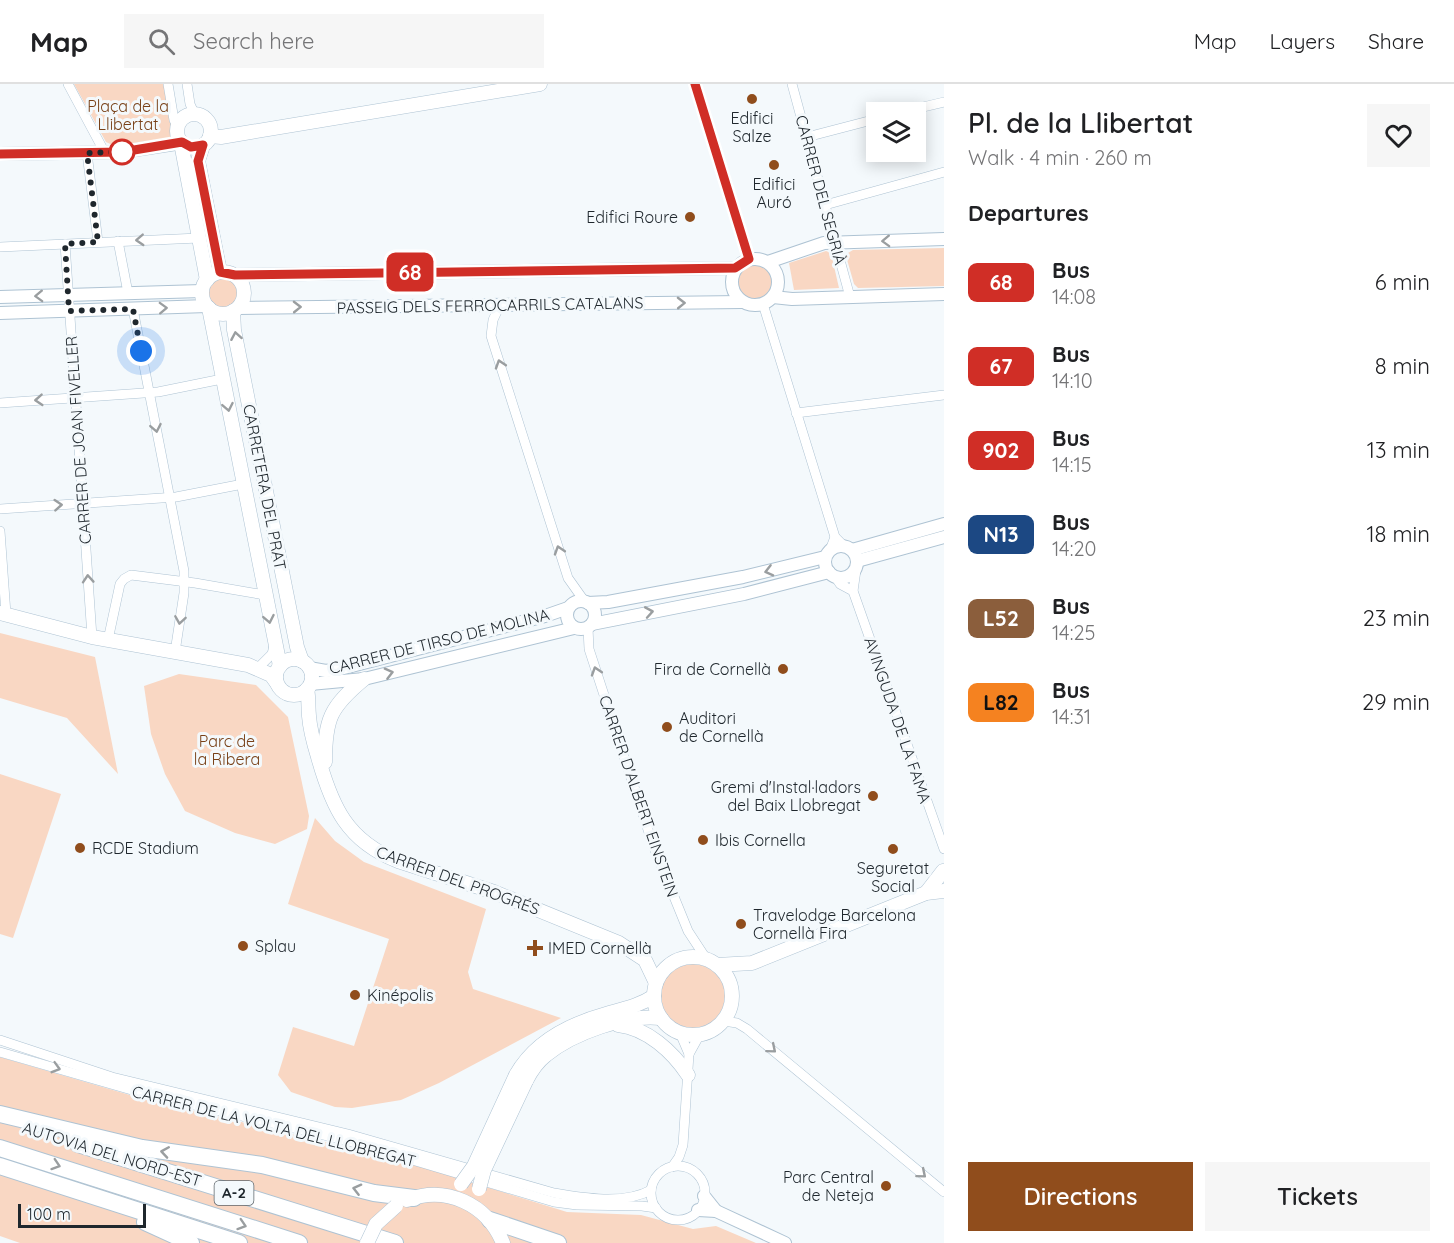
<!DOCTYPE html>
<html lang="en">
<head>
<meta charset="utf-8">
<style>
	:root { --surface:#fff; --page:#f6f6f6; --text:#202124; --muted:#757577; --line:#e0e0e0; --accent:#904d1c }
	body { margin:0; font-family:Quicksand,sans-serif; background:var(--page); color:var(--text); height:100vh; display:flex; flex-direction:column; font-size:22px; white-space:nowrap }
	* { box-sizing:border-box; margin:0 }
	p { font-size:20px; color:var(--muted) }
	.icon { flex:none; width:33px; height:33px; fill:none; stroke:currentColor; stroke-width:2; stroke-linecap:round; stroke-linejoin:round }
	.map { position:relative; flex:1; overflow:hidden }
	.details { display:flex; flex-direction:column; background:var(--surface); width:510px }
	.details>* { flex:none }
	.badge { padding:0 12px; border-radius:9px; font-size:21px; line-height:39px }
	.controls { position:absolute; left:866px; top:18px; display:grid; gap:12px }
	.controls a { display:grid; place-items:center; width:60px; height:60px; border-radius:0px; background:var(--surface); box-shadow:0 3px 15px #0003; font-size:30px }
	.scale { position:absolute; left:18px; bottom:15px; width:128px; box-sizing:border-box; padding-left:6px; border:3px solid #1f272d; border-top:0; font-size:16px; line-height:21px; white-space:nowrap; color:#1f272d; -webkit-text-stroke:4px #f4f9fc; paint-order:stroke }
	.you { position:absolute; width:30px; height:30px; margin:-15px; border:4px solid #fff; border-radius:50%; background:#1a73e8; box-shadow:0 0 0 9px #1a73e833 }
	.map>.badge { position:absolute; translate:-50% -50%; box-shadow:0 0 0 3px #fff }
	h2 { padding:0 24px; font-size:22px; line-height:54px }
	.round { display:grid; place-items:center; flex:none; width:63px; height:63px; border-radius:0px; background:var(--page) }
	.overview { display:flex; align-items:center; justify-content:space-between; height:102px; padding:0 24px }
	h1 { font-size:28px; font-weight:600; line-height:45px }
	.action { display:flex; gap:12px; margin-top:auto; padding:12px 24px }
	.action a { flex:1; height:69px; border-radius:0px; background:var(--accent); color:#fff; font-size:24px; font-weight:600; line-height:69px; text-align:center }
	.action a+a { background:var(--page); color:var(--text) }
	ul { padding:0; list-style:none }
	li { display:flex; align-items:center; gap:18px; height:84px; padding:0 24px }
	li div { flex:1 }
	li b { display:block; font-size:22px }
	li em { font-style:normal }
	li .badge { min-width:66px; font-weight:700; text-align:center }
	header { display:flex; align-items:center; gap:36px; box-sizing:border-box; height:84px; padding:0 30px; background:var(--surface); border-bottom:2px solid var(--line) }
	header strong { font-size:28px }
	nav { display:flex; gap:33px; margin-inline-start:auto; font-size:21px }
	.search { width:420px; height:54px; background:var(--page); display:flex; align-items:center; gap:15px; box-sizing:border-box; padding:0 21px; border-radius:0px; color:var(--muted); font-size:22px }
	main { display:flex; flex:1; min-height:0 }
	.map>svg:first-child { display:block }
</style>
</head>
<body>
<header>
<strong>Map</strong>
<div class="search"><svg class="icon" aria-label="search" viewBox="0 0 24 24"><circle cx="10" cy="10" r="6"/><path d="M15 15l6 6"/></svg>Search here</div>
<nav><a>Map</a><a>Layers</a><a>Share</a></nav>
</header>
<main>
<div class="map">
<svg width="944" height="1159" viewBox="0 0 944 1159">
	<rect width="100%" height="100%" fill="#f4f9fc"/>
	<g fill="#f9d7c3">
		<polygon points="74,0 166,0 175,53 172,56 117,63 106,58"/>
		<polygon points="944,164 944,202 858,204 854,200 846,172 848,169 853,166"/>
		<polygon points="826,167 831,169 839,204 794,206 789,179"/>
		<circle cx="755" cy="198" r="17"/>
		<circle cx="223" cy="209" r="15"/>
		<polygon points="0,549 95,573 118,690 67,634 0,614"/>
		<polygon points="179,590 256,601 288,633 309,732 307,745 275,760 235,749 185,727 165,690 151,650 144,602"/>
		<polygon points="0,690 61,710 13,854 0,850"/>
		<polygon points="315,734 335,757 364,778 486,825 468,888 473,905 561,934 439,999 401,1016 352,1024 335,1023 291,1008 278,991 293,943 354,962 389,855 288,820"/>
		<circle cx="693" cy="912" r="32"/>
		<polygon points="0,973 140,1014 393,1074 567,1128 641,1131 693,1145 716,1142 756,1159 20,1159 0,1152"/>
	</g>
	<g fill="none" stroke-linecap="round" stroke-linejoin="round">
		<g stroke="#aec3d3" stroke-width="10">
			<g id="minor">
				<polyline points="68,0 105,69"/>
				<polyline points="168,0 174,36 178,43"/>
				<polyline points="187,0 190,20 195,31"/>
				<polyline points="695,0 749,175"/>
				<polyline points="792,0 850,213"/>
				<polyline points="902,28 944,18"/>
				<polyline points="807,53 876,35"/>
				<polyline points="87,69 98,158"/>
				<polyline points="825,121 944,88"/>
				<polyline points="118,157 128,209"/>
				<polyline points="65,160 92,553"/>
				<polyline points="0,163 199,154"/>
				<polyline points="763,220 835,453 844,462"/>
				<polyline points="500,221 493,236 491,252 568,494 585,518"/>
				<polyline points="133,225 184,487 184,509 175,568"/>
				<polyline points="0,319 158,308 222,295"/>
				<polyline points="796,329 944,311"/>
				<polyline points="0,425 176,413 243,400"/>
				<polyline points="0,447 6,530"/>
				<polyline points="830,466 835,453"/>
				<polyline points="856,486 853,507 944,765"/>
				<polyline points="836,494 840,500 853,507"/>
				<polyline points="588,544 589,565 653,761 688,847 707,876"/>
				<polyline points="108,556 120,500 124,495 131,491 195,499 265,511"/>
				<polyline points="261,581 272,570 274,562"/>
				<polyline points="723,937 737,939 747,945 944,1108"/>
				<polyline points="680,949 689,970 700,950"/>
				<path d="M0,956l112,37 236,57 206,59c29,5 70,12 97,-3"/>
				<polyline points="0,968 142,1009 345,1056 554,1118 577,1121 642,1122 656,1124"/>
				<circle cx="678" cy="1109" r="27"/>
				<polyline points="672,1083 679,1073 683,1061 689,970"/>
			</g>
		</g>
		<g stroke="#aec3d3" stroke-width="14">
			<g id="tertiary">
				<polyline points="0,70 122,68 181,59"/>
				<circle cx="755" cy="198" r="23"/>
				<polyline points="768,178 824,159 944,155"/>
				<polyline points="235,191 735,184"/>
				<polyline points="0,213 202,207"/>
				<polyline points="773,213 792,215 944,210"/>
				<polyline points="238,224 742,218"/>
				<polyline points="0,229 207,222"/>
				<circle cx="841" cy="478" r="16"/>
				<polyline points="852,466 944,440"/>
				<polyline points="857,477 944,453"/>
				<circle cx="581" cy="531" r="14"/>
				<polyline points="588,519 608,518 743,493 825,473"/>
				<polyline points="592,540 744,510 829,488"/>
				<polyline points="309,584 326,587 340,585 545,532 568,524"/>
				<polyline points="310,600 364,595 574,544"/>
				<polyline points="704,1112 716,1127"/>
				<polyline points="698,1126 716,1127 785,1159"/>
			</g>
		</g>
		<g stroke="#aec3d3" stroke-width="15">
			<g id="secondary">
				<circle cx="194" cy="47" r="17"/>
				<polyline points="210,52 221,53 540,0"/>
				<polyline points="181,59 207,196"/>
				<polyline points="203,61 198,77 220,188"/>
				<circle cx="223" cy="209" r="21"/>
				<polyline points="209,224 280,582"/>
				<polyline points="233,227 234,246 297,563 302,577"/>
				<polyline points="0,529 92,553 248,581 271,591 276,598"/>
				<circle cx="294" cy="593" r="18"/>
				<path d="M307,605c2,9 1,18 2,27 1,14 5,28 9,41 14,50 29,84 80,104l96,31 125,51 26,17 11,23"/>
				<path d="M325,678c0,-43 5,-55 39,-83"/>
				<polyline points="926,809 943,787"/>
				<circle cx="693" cy="912" r="39"/>
				<polyline points="717,881 752,879 926,809 944,807"/>
				<path d="M618,941c29,3 55,27 70,50"/>
				<path d="M516,991c19,-34 54,-51 90,-61 17,-5 33,-8 48,-18"/>
				<path d="M526,997c5,-10 11,-19 20,-26 27,-22 80,-41 115,-37"/>
				<path d="M407,1116c39,-15 80,4 96,43"/>
			</g>
		</g>
		<g stroke="#aec3d3" stroke-width="18">
			<g id="motorway">
				<polyline points="0,1030 142,1064 262,1081 374,1109 414,1114"/>
				<polyline points="78,1060 395,1159"/>
				<polyline points="0,1064 299,1159"/>
				<polyline points="0,1082 239,1159"/>
				<polyline points="490,1136 558,1159"/>
				<polyline points="145,1138 191,1159"/>
			</g>
		</g>
		<use href="#minor" stroke="#fff" stroke-width="9"/>
		<use href="#tertiary" stroke="#fff" stroke-width="12"/>
		<use href="#secondary" stroke="#fff" stroke-width="14"/>
		<use href="#motorway" stroke="#fff" stroke-width="16"/>
		<g stroke="#aec3d3" stroke-width="15" stroke-linecap="butt">
			<g id="secondary-bridge">
				<polyline points="461,1100 474,1082 516,991"/>
				<polyline points="479,1105 484,1086 526,997"/>
				<polyline points="367,1159 376,1140 396,1122"/>
			</g>
		</g>
		<use href="#secondary-bridge" stroke="#fff" stroke-width="14"/>
	</g>
	<defs><path id="oneway-chevron" d="M-2-3.5L2.5 0L-2 3.5" fill="none" stroke-width="1.6" stroke-linecap="round" stroke-linejoin="round" transform="scale(1.5)"/></defs>
	<g stroke="#9a9ea0">
		<use href="#oneway-chevron" transform="translate(140 156) rotate(177)"/>
		<use href="#oneway-chevron" transform="translate(886 157) rotate(178)"/>
		<use href="#oneway-chevron" transform="translate(39 212) rotate(178)"/>
		<use href="#oneway-chevron" transform="translate(681 219) rotate(-1)"/>
		<use href="#oneway-chevron" transform="translate(297 223) rotate(-1)"/>
		<use href="#oneway-chevron" transform="translate(163 224) rotate(-2)"/>
		<use href="#oneway-chevron" transform="translate(236 252) rotate(-100)"/>
		<use href="#oneway-chevron" transform="translate(500 280) rotate(-108)"/>
		<use href="#oneway-chevron" transform="translate(39 316) rotate(176)"/>
		<use href="#oneway-chevron" transform="translate(228 323) rotate(79)"/>
		<use href="#oneway-chevron" transform="translate(156 344) rotate(79)"/>
		<use href="#oneway-chevron" transform="translate(58 421) rotate(-4)"/>
		<use href="#oneway-chevron" transform="translate(559 466) rotate(-108)"/>
		<use href="#oneway-chevron" transform="translate(769 487) rotate(166)"/>
		<use href="#oneway-chevron" transform="translate(88 495) rotate(-94)"/>
		<use href="#oneway-chevron" transform="translate(649 528) rotate(-10)"/>
		<use href="#oneway-chevron" transform="translate(269 535) rotate(79)"/>
		<use href="#oneway-chevron" transform="translate(180 536) rotate(99)"/>
		<use href="#oneway-chevron" transform="translate(596 587) rotate(-108)"/>
		<use href="#oneway-chevron" transform="translate(389 589) rotate(-14)"/>
		<use href="#oneway-chevron" transform="translate(772 965) rotate(40)"/>
		<use href="#oneway-chevron" transform="translate(56 984) rotate(16)"/>
		<use href="#oneway-chevron" transform="translate(165 1068) rotate(-171)"/>
		<use href="#oneway-chevron" transform="translate(56 1081) rotate(18)"/>
		<use href="#oneway-chevron" transform="translate(922 1090) rotate(40)"/>
		<use href="#oneway-chevron" transform="translate(357 1105) rotate(-166)"/>
		<use href="#oneway-chevron" transform="translate(242 1141) rotate(18)"/>
	</g>
	<g fill="none" stroke-linecap="round" stroke-linejoin="round">
		<g stroke="#fff" stroke-width="14">
			<polyline id="line" points="0,70 122,68 182,58 191,63 203,61 198,77 220,188 235,191 735,184 749,175 695,0"/>
		</g>
		<use href="#line" stroke="#d02e26" stroke-width="9"/>
		<polyline stroke="#1f272d" stroke-width="6" stroke-dasharray="0 10.8" points="122,68 87,69 98,158 65,160 69,227 133,225 141,267"/>
	</g>
	<g fill="#904d1c" stroke="#f4f9fc" stroke-width="2">
		<circle cx="752" cy="15" r="6"/>
		<circle cx="774" cy="81" r="6"/>
		<circle cx="690" cy="133" r="6"/>
		<circle cx="783" cy="585" r="6"/>
		<circle cx="667" cy="643" r="6"/>
		<circle cx="873" cy="712" r="6"/>
		<circle cx="703" cy="756" r="6"/>
		<circle cx="80" cy="764" r="6"/>
		<circle cx="893" cy="765" r="6"/>
		<circle cx="741" cy="840" r="6"/>
		<circle cx="243" cy="862" r="6"/>
		<path d="M532 855h6v6h6v6h-6v6h-6v-6h-6v-6h6z"/>
		<circle cx="355" cy="911" r="6"/>
		<circle cx="886" cy="1102" r="6"/>
	</g>
	<circle fill="#fff" stroke="#d02e26" stroke-width="3" cx="122" cy="68" r="12"/>
	<g text-anchor="middle" stroke-width="6" stroke-linejoin="round" paint-order="stroke">
		<rect fill="#f4f9fc" stroke="#5f666b" stroke-width="1.5" x="214.5" y="1097" width="39" height="24" rx="4.5"/>
		<g font-size="15" font-weight="bold" fill="#1f272d">
			<text x="234" y="1114">A-2</text>
		</g>
		<g font-size="16" fill="#794118" stroke="#f4f9fc">
			<text x="128" y="28">Plaça de la<tspan x="128" dy="18">Llibertat</tspan></text>
			<text x="227" y="663">Parc de<tspan x="227" dy="18">la Ribera</tspan></text>
		</g>
		<g font-size="16" fill="#1f272d" stroke="#f4f9fc" text-anchor="start">
			<text x="752" y="40" text-anchor="middle">Edifici<tspan x="752" dy="18">Salze</tspan></text>
			<text x="774" y="106" text-anchor="middle">Edifici<tspan x="774" dy="18">Auró</tspan></text>
			<text x="678" y="139" text-anchor="end">Edifici Roure</text>
			<text x="771" y="591" text-anchor="end">Fira de Cornellà</text>
			<text x="679" y="640">Auditori<tspan x="679" dy="18">de Cornellà</tspan></text>
			<text x="861" y="709" text-anchor="end">Gremi d'Instal·ladors<tspan x="861" dy="18">del Baix Llobregat</tspan></text>
			<text x="715" y="762">Ibis Cornella</text>
			<text x="92" y="770">RCDE Stadium</text>
			<text x="893" y="790" text-anchor="middle">Seguretat<tspan x="893" dy="18">Social</tspan></text>
			<text x="753" y="837">Travelodge Barcelona<tspan x="753" dy="18">Cornellà Fira</tspan></text>
			<text x="255" y="868">Splau</text>
			<text x="548" y="870">IMED Cornellà</text>
			<text x="367" y="917">Kinépolis</text>
			<text x="874" y="1099" text-anchor="end">Parc Central<tspan x="874" dy="18">de Neteja</tspan></text>
		</g>
		<g font-size="16" fill="#1f272d" stroke="#f4f9fc">
			<text transform="translate(821 106) rotate(75)" y="6">CARRER DEL SEGRIÀ</text>
			<text transform="translate(490 221) rotate(-1)" y="6">PASSEIG DELS FERROCARRILS CATALANS</text>
			<text transform="translate(78 356) rotate(-94)" y="6">CARRER DE JOAN FIVELLER</text>
			<text transform="translate(265 403) rotate(79)" y="6">CARRETERA DEL PRAT</text>
			<text transform="translate(439 557) rotate(-14)" y="6">CARRER DE TIRSO DE MOLINA</text>
			<text transform="translate(898 636) rotate(71)" y="6">AVINGUDA DE LA FAMA</text>
			<text transform="translate(639 712) rotate(71)" y="6">CARRER D'ALBERT EINSTEIN</text>
			<text transform="translate(458 796) rotate(20)" y="6">CARRER DEL PROGRÉS</text>
			<text transform="translate(274 1042) rotate(14)" y="6">CARRER DE LA VOLTA DEL LLOBREGAT</text>
			<text transform="translate(112 1070) rotate(17)" y="6">AUTOVIA DEL NORD-EST</text>
		</g>
	</g>
</svg>
<div class="controls">
<a><svg class="icon" aria-label="layers" viewBox="0 0 24 24"><path d="M12 4l9 5-9 5-9-5zM3 14l9 5 9-5"/></svg></a>
</div>
<div class="scale">100 m</div>
<div class="you" style="left:141px;top:267px"></div>
<b class="badge" style="left:410px;top:188px;background:#d02e26;color:#fff">68</b>
</div>
<section class="details">
<div class="overview"><div><h1>Pl. de la Llibertat</h1><p>Walk · 4 min · 260 m</p></div><a class="round"><svg class="icon" aria-label="heart" viewBox="0 0 24 24"><path d="M12 20l-8-8c-3-5 5-10 8-4 3-6 11-1 8 4z"/></svg></a></div>
<h2>Departures</h2>
<ul>
<li><span class="badge" style="background:#d02e26;color:#fff">68</span><div><b>Bus</b><p>14:08</p></div><em>6 min</em></li>
<li><span class="badge" style="background:#d02e26;color:#fff">67</span><div><b>Bus</b><p>14:10</p></div><em>8 min</em></li>
<li><span class="badge" style="background:#d02e26;color:#fff">902</span><div><b>Bus</b><p>14:15</p></div><em>13 min</em></li>
<li><span class="badge" style="background:#1c4883;color:#fff">N13</span><div><b>Bus</b><p>14:20</p></div><em>18 min</em></li>
<li><span class="badge" style="background:#8b5e3c;color:#fff">L52</span><div><b>Bus</b><p>14:25</p></div><em>23 min</em></li>
<li><span class="badge" style="background:#f58220;color:#111">L82</span><div><b>Bus</b><p>14:31</p></div><em>29 min</em></li>
</ul>
<div class="action"><a>Directions</a><a>Tickets</a></div>
</section>
</main>
</body>
</html>
